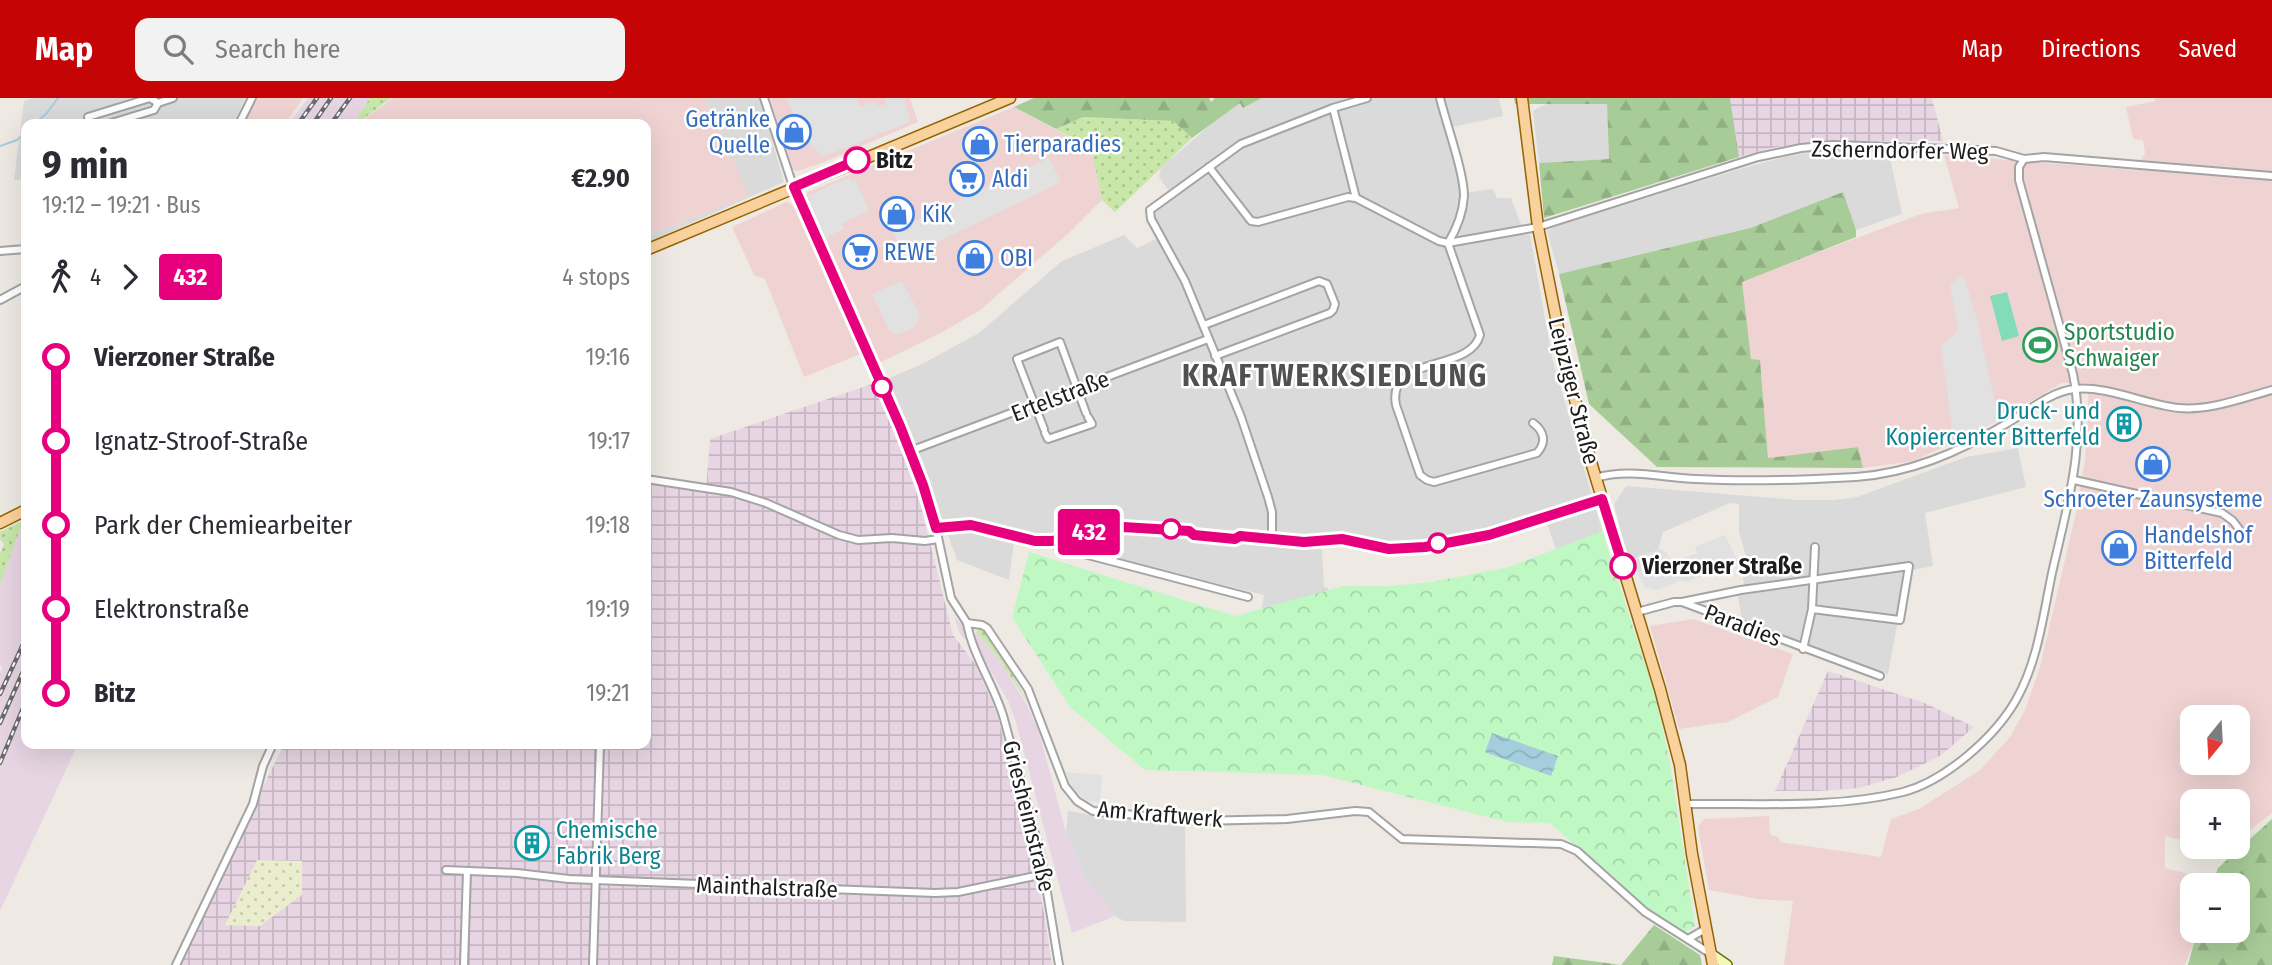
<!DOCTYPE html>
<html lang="en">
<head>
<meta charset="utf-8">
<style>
	:root { --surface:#fff; --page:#f2f2f3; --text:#2b2b33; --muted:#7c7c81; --accent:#c50505 }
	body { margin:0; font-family:"Fira Sans Condensed",sans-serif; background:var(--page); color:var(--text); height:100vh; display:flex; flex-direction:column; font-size:26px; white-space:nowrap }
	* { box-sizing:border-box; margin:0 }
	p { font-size:23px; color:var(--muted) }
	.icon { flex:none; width:38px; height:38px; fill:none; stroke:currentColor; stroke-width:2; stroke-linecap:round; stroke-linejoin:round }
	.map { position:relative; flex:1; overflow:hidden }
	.drawer { position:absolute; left:21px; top:21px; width:630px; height:630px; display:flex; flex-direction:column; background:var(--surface); border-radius:14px; box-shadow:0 7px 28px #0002 }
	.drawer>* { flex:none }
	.badge { padding:0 14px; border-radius:5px; font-size:24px; line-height:46px }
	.needle { width:46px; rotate:198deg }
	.buttons { position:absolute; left:2180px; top:607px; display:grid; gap:14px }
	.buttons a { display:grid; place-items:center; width:70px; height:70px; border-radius:14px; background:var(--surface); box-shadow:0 7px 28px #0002; font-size:35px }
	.map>.badge { position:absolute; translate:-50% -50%; box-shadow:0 0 0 4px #fff }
	.legs { display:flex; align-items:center; gap:10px; height:77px; padding:0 21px; font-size:23px }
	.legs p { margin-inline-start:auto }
	.headline { display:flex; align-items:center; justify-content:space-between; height:119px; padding:0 21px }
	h1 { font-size:38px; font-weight:700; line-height:52px }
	ul { padding:0 21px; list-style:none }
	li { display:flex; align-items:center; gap:24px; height:84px; font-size:26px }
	li i { display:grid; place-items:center; width:10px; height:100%; margin:0 9px; background:currentColor }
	li i::after { content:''; width:18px; height:18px; margin:-9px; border:5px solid; border-radius:50%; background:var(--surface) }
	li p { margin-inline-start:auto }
	li:first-child i { background:linear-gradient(#0000 50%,currentColor 0) }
	li:last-child i { background:linear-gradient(currentColor 50%,#0000 0) }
	header { display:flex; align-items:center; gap:42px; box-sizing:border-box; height:98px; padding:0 35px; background:var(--accent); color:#fff }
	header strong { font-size:33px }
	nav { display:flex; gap:38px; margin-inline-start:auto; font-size:24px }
	.search { width:490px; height:63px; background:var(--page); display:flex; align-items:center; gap:18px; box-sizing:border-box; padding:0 24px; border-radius:14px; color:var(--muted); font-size:26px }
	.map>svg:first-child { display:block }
</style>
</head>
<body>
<header>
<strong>Map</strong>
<div class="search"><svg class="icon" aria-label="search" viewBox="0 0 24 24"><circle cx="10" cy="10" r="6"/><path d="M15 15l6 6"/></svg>Search here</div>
<nav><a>Map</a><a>Directions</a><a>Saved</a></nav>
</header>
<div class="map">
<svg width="2272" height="867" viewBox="0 0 2272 867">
	<defs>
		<pattern id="industrial-grid" width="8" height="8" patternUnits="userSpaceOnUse" patternTransform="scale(1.75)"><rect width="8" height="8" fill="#e7d5e3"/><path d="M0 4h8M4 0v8" fill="none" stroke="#c6b6c2"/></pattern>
		<pattern id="farmland-dots" width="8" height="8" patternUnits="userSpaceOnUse" patternTransform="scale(1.75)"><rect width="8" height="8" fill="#eaedce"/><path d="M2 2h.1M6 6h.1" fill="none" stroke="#c8cbb0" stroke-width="1.8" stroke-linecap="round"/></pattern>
		<pattern id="grass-dots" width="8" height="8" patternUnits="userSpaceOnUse" patternTransform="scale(1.75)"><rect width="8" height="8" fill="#c8e7a9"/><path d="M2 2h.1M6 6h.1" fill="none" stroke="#abc691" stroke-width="1.8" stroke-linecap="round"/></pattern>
		<pattern id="forest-firs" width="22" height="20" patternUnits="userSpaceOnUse" patternTransform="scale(1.75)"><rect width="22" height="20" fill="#a8cc98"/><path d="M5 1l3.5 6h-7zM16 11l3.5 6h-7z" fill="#90af83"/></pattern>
		<pattern id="park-crowns" width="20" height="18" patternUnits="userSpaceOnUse" patternTransform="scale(1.75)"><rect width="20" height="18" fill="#c0f8c4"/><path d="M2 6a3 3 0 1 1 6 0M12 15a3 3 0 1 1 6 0" fill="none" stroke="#a5d4a8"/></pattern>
		<pattern id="water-waves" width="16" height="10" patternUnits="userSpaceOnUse" patternTransform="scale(1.75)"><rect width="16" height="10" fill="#a4cedb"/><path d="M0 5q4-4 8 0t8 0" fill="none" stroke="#8db0bc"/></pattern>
	</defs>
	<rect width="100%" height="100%" fill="#eeeae3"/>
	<g fill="#dbdada">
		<polygon points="33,0 245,0 233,26 26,26 26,81 14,82 24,3"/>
		<polygon points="705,0 764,0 761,1 762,8 784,84 646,145 646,138 748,98"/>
		<polygon points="1262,0 1499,0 1503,18 1444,31 1463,95 1493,91 1497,100 1511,100 1525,137 1530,136 1552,260 1606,446 1571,457 1556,451 1543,414 1474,434 1423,442 1379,443 1350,435 1321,436 1324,489 1328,490 1329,521 1261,516 1264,497 1062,447 1060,436 1036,438 1015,436 1009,482 957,462 931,391 887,281 924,265 979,235 1062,163 1124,137 1137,150 1164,137 1155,120 1157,113 1173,99 1159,79 1161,70 1219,19 1240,4 1244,10"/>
		<polygon points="1558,0 1607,0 1609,61 1539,65 1533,13"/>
		<polygon points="1826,52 1889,55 1902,116 1856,132 1842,95 1750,130 1559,176 1547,133 1557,128 1740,71 1785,59"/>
		<polygon points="2018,350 2026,389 1925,415 1933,468 1903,474 1897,527 1888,576 1742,525 1738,496 1743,494 1744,488 1742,471 1749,469 1739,434 1739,406 1730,405 1663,434 1658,452 1628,463 1614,406 1626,388 1798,402 1834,402 1857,399 1966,359"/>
		<polygon points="1068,713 1096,718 1185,728 1186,824 1124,823 1115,818 1086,781 1066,734"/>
	</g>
	<g fill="#efd3d2" fill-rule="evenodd">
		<polygon points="258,0 303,0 285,26 245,26"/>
		<polygon points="393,0 705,0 749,98 646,138 646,26 364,26 363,22"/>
		<polygon points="770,0 910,0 918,24 822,65 798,73 791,71"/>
		<path d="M2155,0h117v715l-34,26v-37h-45v41l-28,-7v32l28,7 -13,58 14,8 -9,24h-401l9,-64 -35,-2 -49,-9 -11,-63 6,-8 65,-3 1,19 9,2 1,5 101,15 10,-38 28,-10 61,-39 30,-33 15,-27 15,-43 35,-150 10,-56 4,-78h-27l-63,37 -85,41 -51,7 -5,-21 -90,11 -8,-97 -9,-2 -10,-78 180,-67 38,-6 -15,-53 191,15 10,-17 -2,-13 -10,-1 -7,-32 29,-6zM2193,620h45v45h-45z"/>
		<polygon points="1014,9 1091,51 1102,102 1069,135 979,213 937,237 879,265 805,104 805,99 808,94"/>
		<polygon points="786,104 790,105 797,113 863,255 804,279 765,181 754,177 732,129"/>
		<polygon points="1693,521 1793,556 1778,599 1728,624 1679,631 1650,528"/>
	</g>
	<g fill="url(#industrial-grid)">
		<polygon points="1730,0 1932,0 1943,43 1824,43 1770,50 1739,59"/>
		<polygon points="878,284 920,405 953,537 976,567 997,616 1029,741 1044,815 1052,867 176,867 284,646 646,646 646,385 706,393 710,341"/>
		<polygon points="1828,573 1927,606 1974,629 1940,658 1897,679 1859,690 1818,693 1775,693"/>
	</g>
	<g fill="#e7d5e3">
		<polygon points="308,0 370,0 353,26 289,26"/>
		<polygon points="26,427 26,646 78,646 0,813 0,575 3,569 0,567 0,486 20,431"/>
		<polygon points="954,519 975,539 976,534 997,558 1027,607 1039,634 1066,734 1086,781 1115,818 1072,835 1015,621 1008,603 984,561 960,536"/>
	</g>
	<polygon fill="url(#farmland-dots)" points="257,762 302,763 302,797 260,828 225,827"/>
	<g fill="url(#grass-dots)">
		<polygon points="370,0 391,0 363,21 364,26 353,26"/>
		<polygon points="1083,19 1173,23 1192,40 1115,114 1102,102 1091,51 1056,31"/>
		<polygon points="26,421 26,427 20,431 0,486 0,456 4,446 0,441 0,434"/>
		<polygon points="979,531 982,531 1006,565 1029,607 997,558 976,534"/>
	</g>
	<g fill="url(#forest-firs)">
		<polygon points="1034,0 1209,0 1211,4 1215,0 1262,0 1243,10 1240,5 1192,40 1173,23 1083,19 1056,31 1014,9"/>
		<polygon points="1514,0 1730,0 1739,59 1544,120 1539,65 1609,61 1607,6 1515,6"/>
		<polygon points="1843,94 1856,132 1856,139 1742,184 1751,261 1760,262 1768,360 1858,349 1863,370 1657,369 1589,306 1559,176 1750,130"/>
		<polygon points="2272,721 2272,867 2188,867 2197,833 2238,833 2238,788 2212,787 2218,770"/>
		<polygon points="1654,827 1700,857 1702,867 1552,867 1554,858 1621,867"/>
	</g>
	<polygon fill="url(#park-crowns)" points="1602,433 1656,600 1670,665 1695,828 1685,834 1648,811 1550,725 1507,724 1322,677 1145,672 1070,609 1012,519 1029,454 1235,518 1343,488 1389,488 1431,484 1509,469"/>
	<polygon fill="#82dcb9" points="2007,194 2019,238 2002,243 1990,198"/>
	<g fill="#e1e1e1">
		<polygon points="786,0 856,0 860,9 874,4 879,8 886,6 885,0 904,0 910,21 907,25 822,59 805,39"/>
		<polygon points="1049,60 1061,84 905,160 893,133"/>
		<polygon points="849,79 851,83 855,81 869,113 842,125 844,131 824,140 806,104 810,102 808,98"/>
		<polygon points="1963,176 1977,221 1999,322 1954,345 1941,248 1958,232 1950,188"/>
		<polygon points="902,183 920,217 915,229 897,237 890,234 872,196"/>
		<polygon points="1725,437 1738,464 1687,484 1683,482 1657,492 1644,489 1636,471 1638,459 1660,451 1666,454 1672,464 1697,455 1695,449"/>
		<polygon points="1066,674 1102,677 1100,705 1086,702 1074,692"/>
	</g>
	<polygon fill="url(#water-waves)" points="1492,635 1558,658 1551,678 1485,654"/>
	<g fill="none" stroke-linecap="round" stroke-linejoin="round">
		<g stroke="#a4cedb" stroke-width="2">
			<polyline points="34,26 46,16 58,0"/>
			<polyline points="0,48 17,42 26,34"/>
		</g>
		<g stroke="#a4a4a4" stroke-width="10">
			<g id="street">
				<polyline points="764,0 797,100 870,259 910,353 936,430 951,500 967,525 982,527 987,530 1028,591 1065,688 1077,703 1093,713 1199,723 1287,721 1355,713 1369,714 1402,741 1561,746 1577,753 1645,814 1711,856"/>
				<path d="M1440,0c6,25 24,74 24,98 -1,16 -8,34 -16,47"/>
				<path d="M1333,10l23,90 83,43 9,2 32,92c-10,38 -94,19 -84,70l24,70 7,5 7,2 103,-29c10,-11 7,-22 -4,-30"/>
				<polyline points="91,26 88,19 150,0 158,5"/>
				<polyline points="108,26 154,12 158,5 173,0"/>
				<polyline points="239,26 252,0"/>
				<polyline points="1209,69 1251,123 1258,124 1348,99 1356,100"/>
				<polyline points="1448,145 1538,129 1758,59 1801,50 1833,47 1977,52 1996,53 2024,61 2044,59 2272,78"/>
				<polyline points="0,153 26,151"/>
				<polyline points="0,202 26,188"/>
				<polyline points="1204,227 1319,183 1327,186 1335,206 1333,212 1330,215 1215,258"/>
				<polyline points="1044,331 1017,261 1060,244 1086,315"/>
				<polyline points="1045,335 1048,341 1092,326 1088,319"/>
				<polyline points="910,353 1208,241"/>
				<path d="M1596,380c31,-10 69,0 100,1 53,3 107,1 160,-2 54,-4 101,-24 148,-52 22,-12 45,-33 70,-36 32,-4 73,16 105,19 30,3 64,-10 93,-18"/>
				<polyline points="646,381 731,394 766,405 839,437 858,442 892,440 925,443 938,441"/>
				<polyline points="2074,382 2222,415 2233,423 2239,431"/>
				<polyline points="936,430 971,427 1035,443 1052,443 1107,430 1123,429 1189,433 1194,437 1235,441 1240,438 1304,444 1342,441 1389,451 1425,449 1489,437 1602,401"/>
				<polyline points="1272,441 1272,414 1268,399 1241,319 1185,183 1151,121 1150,112 1241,46 1333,10 1367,0"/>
				<polyline points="1052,443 1055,447 1065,451 1248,499"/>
				<polyline points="1682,504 1741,492 1909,468 1900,522 1812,511"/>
				<polyline points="1637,514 1674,504 1682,504 1880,578"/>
				<path d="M967,525c6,34 28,63 37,96l37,137 18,109"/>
				<polyline points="1803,551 1812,511 1815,449"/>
				<path d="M1686,706c71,-1 148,5 217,-12 42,-11 92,-55 113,-92 22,-39 27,-84 36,-127 15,-67 35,-130 21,-199l-54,-194v-13l5,-8"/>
				<polyline points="446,772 517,775 569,781 935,795 958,794 1045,776"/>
				<polyline points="1688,841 1707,830"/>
				<polyline points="176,867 253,706 263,668 273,646"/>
				<polyline points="464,867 467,773"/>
				<polyline points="593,867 600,646"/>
			</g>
		</g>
		<g stroke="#657007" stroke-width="12">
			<polyline id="secondary" points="1711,856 1727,867"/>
		</g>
		<g stroke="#926303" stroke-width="13">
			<g id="primary">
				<polyline points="1522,0 1538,129 1563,255 1591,364 1660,591 1680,667 1692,756 1713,867"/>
				<polyline points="646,152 1010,0"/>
				<polyline points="0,425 26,412"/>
			</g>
		</g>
		<use href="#street" stroke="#fff" stroke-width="6"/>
		<use href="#secondary" stroke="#f4f8b7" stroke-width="9"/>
		<use href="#primary" stroke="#f9d19c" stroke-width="10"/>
		<g stroke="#6b6b6b" stroke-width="4.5">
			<g id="rail">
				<polyline points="298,26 317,0"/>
				<polyline points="313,26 331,0"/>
				<polyline points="331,26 350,0"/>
				<polyline points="0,596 26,540"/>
				<polyline points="0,625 26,567"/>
				<polyline points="0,665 26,603"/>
			</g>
		</g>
		<use href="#rail" stroke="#fff" stroke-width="2" stroke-dasharray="5" stroke-linecap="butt"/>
	</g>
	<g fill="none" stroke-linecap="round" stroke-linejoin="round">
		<g stroke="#fff" stroke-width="16">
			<polyline id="line-1" points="857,62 794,89 900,328 923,387 936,430 971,427 1035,443 1052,443 1093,433 1123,429 1189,433 1194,437 1235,441 1240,438 1304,444 1342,441 1389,451 1425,449 1489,437 1602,401 1623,468"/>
		</g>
		<use href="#line-1" stroke="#e6007e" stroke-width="10"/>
	</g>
	<defs>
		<g id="shop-ring" transform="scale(1.75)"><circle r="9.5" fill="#fff" stroke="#3f7fe0" stroke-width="1.5"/><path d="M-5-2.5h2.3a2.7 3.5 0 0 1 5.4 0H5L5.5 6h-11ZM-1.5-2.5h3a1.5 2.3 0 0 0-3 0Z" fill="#3f7fe0"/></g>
		<g id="supermarket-ring" transform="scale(1.75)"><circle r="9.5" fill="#fff" stroke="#3f7fe0" stroke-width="1.5"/><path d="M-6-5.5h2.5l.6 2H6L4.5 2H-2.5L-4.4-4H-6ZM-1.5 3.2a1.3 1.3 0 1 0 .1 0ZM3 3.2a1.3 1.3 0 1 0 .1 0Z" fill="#3f7fe0"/></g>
		<g id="stadium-ring" transform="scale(1.75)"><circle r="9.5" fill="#fff" stroke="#2e9e5b" stroke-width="1.5"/><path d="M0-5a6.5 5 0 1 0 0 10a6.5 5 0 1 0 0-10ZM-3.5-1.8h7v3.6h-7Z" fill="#2e9e5b"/></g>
		<g id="building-ring" transform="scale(1.75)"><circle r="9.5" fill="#fff" stroke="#0f9aa8" stroke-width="1.5"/><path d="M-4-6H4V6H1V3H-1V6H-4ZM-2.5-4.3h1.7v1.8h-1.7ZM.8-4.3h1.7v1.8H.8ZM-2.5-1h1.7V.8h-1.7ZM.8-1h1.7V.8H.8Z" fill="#0f9aa8"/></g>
	</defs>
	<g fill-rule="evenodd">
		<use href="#shop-ring" x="794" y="34"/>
		<use href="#shop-ring" x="980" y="46"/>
		<use href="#supermarket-ring" x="967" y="81"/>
		<use href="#shop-ring" x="897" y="116"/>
		<use href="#supermarket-ring" x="860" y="154"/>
		<use href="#shop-ring" x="975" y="160"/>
		<use href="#stadium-ring" x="2040" y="247"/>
		<use href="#building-ring" x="2124" y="326"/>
		<use href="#shop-ring" x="2153" y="366"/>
		<use href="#shop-ring" x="2119" y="450"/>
		<use href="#building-ring" x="532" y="745"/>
	</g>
	<g fill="#fff" stroke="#e6007e" stroke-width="3.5">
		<circle cx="857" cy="62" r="12"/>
		<circle cx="882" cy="289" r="9"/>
		<circle cx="1171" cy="431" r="9"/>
		<circle cx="1438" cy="445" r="9"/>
		<circle cx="1623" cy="468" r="12"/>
	</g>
	<g text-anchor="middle" stroke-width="5" stroke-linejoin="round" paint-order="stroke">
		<g font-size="23" fill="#366cbe" stroke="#fff" text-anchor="start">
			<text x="770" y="29" text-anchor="end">Getränke<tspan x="770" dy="26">Quelle</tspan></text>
			<text x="1004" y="54">Tierparadies</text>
			<text x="992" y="89">Aldi</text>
			<text x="922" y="124">KiK</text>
			<text x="884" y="162">REWE</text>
			<text x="1000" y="168">OBI</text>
			<text x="2153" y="409" text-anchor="middle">Schroeter Zaunsysteme</text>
			<text x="2144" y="445">Handelshof<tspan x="2144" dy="26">Bitterfeld</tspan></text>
		</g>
		<g font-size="23" fill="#1d1d1d" stroke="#fff">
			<text transform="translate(1900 52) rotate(1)" y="8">Zscherndorfer Weg</text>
			<text transform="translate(1574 293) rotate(76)" y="8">Leipziger Straße</text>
			<text transform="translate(1060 298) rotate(-21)" y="8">Ertelstraße</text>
			<text transform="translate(1743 527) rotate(21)" y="8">Paradies</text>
			<text transform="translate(1160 716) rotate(5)" y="8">Am Kraftwerk</text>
			<text transform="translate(1029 718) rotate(76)" y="8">Griesheimstraße</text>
			<text transform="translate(767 789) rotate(2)" y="8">Mainthalstraße</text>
		</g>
		<g font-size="23" font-weight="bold" fill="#1d1d1d" stroke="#fff" text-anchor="start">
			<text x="876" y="70">Bitz</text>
			<text x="1642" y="476">Vierzoner Straße</text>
		</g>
		<g font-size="23" fill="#27864d" stroke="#fff" text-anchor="start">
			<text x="2064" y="242">Sportstudio<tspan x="2064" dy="26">Schwaiger</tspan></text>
		</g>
		<g font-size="23" fill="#0d838f" stroke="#fff" text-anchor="end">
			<text x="2100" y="321">Druck- und<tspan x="2100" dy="26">Kopiercenter Bitterfeld</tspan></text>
			<text x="556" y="740" text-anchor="start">Chemische<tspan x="556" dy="26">Fabrik Berg</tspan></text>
		</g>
		<g font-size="30" font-weight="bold" letter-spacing="2" fill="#505050" stroke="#fff">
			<text x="1335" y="288">KRAFTWERKSIEDLUNG</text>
		</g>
	</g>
</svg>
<div class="buttons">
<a><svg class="needle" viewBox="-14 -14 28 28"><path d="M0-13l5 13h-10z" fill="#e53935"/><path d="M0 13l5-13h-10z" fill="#7c7c81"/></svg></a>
<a>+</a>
<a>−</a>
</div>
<b class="badge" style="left:1089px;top:434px;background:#e6007e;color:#fff">432</b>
<section class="drawer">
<div class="headline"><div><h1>9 min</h1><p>19:12 – 19:21 · Bus</p></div><b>€2.90</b></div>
<div class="legs"><svg class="icon" aria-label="walk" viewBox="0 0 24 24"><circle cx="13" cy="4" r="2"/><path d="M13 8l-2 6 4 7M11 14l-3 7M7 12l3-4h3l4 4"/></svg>4<svg class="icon" aria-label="forward" viewBox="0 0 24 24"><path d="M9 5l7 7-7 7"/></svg><b class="badge" style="background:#e6007e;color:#fff">432</b><p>4 stops</p></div>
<ul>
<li><i style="color:#e6007e"></i><b>Vierzoner Straße</b><p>19:16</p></li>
<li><i style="color:#e6007e"></i><span>Ignatz-Stroof-Straße</span><p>19:17</p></li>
<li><i style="color:#e6007e"></i><span>Park der Chemiearbeiter</span><p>19:18</p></li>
<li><i style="color:#e6007e"></i><span>Elektronstraße</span><p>19:19</p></li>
<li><i style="color:#e6007e"></i><b>Bitz</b><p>19:21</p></li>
</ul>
</section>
</div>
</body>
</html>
